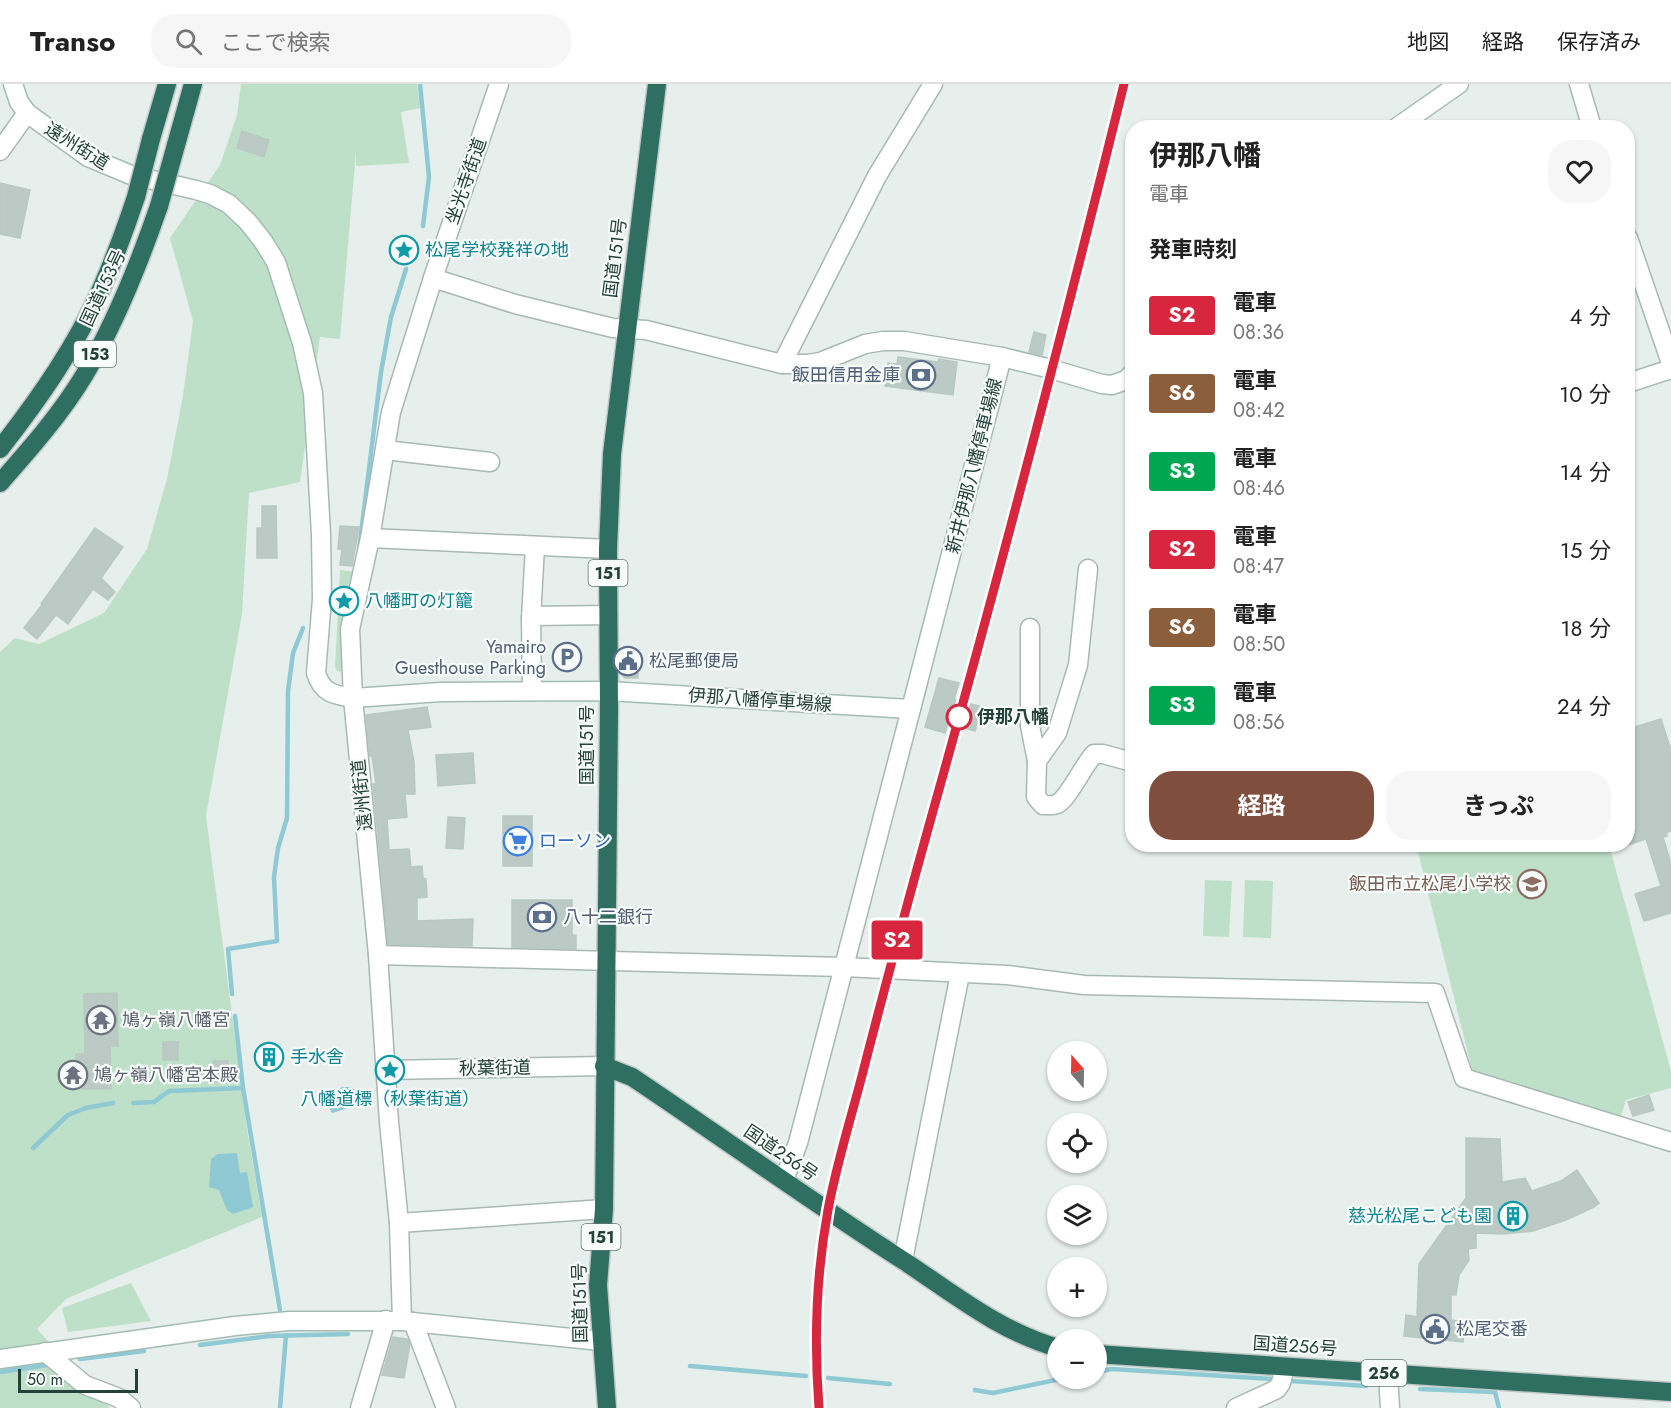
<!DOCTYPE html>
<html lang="ja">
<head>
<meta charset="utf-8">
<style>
	:root { --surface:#fff; --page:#f6f6f6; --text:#222; --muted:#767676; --line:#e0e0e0; --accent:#804e3d }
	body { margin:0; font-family:Jost,"Noto Sans JP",sans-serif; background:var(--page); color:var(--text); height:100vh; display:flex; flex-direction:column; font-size:22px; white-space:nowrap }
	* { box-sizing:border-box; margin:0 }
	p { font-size:20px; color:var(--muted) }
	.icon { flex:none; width:33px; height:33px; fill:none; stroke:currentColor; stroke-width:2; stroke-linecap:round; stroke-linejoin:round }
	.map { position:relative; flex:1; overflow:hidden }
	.details { position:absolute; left:1125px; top:36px; width:510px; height:732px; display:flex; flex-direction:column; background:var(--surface); border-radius:24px; box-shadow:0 2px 4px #0004 }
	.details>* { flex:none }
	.badge { padding:0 12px; border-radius:4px; font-size:21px; line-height:39px }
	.needle { width:39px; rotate:340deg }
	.buttons { position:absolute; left:1047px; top:957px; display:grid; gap:12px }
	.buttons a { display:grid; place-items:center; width:60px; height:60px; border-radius:50%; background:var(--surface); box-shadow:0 2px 4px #0004; font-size:30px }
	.scale { position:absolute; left:18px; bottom:15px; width:120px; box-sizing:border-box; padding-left:6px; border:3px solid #24423a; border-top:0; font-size:16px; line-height:21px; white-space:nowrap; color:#24423a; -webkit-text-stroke:4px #f7fbf9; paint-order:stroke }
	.map>.badge { position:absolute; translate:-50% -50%; box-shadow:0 0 0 3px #fff }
	h2 { padding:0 24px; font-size:22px; line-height:54px }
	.round { display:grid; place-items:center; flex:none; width:63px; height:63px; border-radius:24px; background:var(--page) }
	.summary { display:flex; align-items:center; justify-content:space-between; height:102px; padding:0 24px }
	h1 { font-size:28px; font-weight:700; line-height:45px }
	.action { display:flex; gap:12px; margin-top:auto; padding:12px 24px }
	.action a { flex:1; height:69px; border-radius:24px; background:var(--accent); color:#fff; font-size:24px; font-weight:700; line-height:69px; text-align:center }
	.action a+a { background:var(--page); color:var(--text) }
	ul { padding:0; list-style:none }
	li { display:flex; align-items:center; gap:18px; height:78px; padding:0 24px }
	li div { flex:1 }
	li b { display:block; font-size:22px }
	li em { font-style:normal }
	li .badge { min-width:66px; font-weight:700; text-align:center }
	header { display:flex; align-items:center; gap:36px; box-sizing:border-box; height:84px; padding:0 30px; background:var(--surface); border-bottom:2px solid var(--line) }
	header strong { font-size:28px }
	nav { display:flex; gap:33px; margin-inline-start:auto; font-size:21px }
	.search { width:420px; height:54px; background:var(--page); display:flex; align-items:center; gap:15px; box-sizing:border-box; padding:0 21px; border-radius:24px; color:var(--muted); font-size:22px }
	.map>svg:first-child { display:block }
</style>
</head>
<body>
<header>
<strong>Transo</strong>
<div class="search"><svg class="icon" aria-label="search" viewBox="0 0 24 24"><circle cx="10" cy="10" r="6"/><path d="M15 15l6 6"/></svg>ここで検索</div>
<nav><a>地図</a><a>経路</a><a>保存済み</a></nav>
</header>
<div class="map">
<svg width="1671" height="1324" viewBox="0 0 1671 1324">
	<rect width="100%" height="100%" fill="#e6efeb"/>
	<g fill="#bfe0c8">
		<polygon points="241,0 417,0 420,24 401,28 409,79 356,82 356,67 340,255 320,253 300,398 249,409 242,530 206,732 247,1045 262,1133 123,1190 66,1215 37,1245 110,1324 0,1324 0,568 15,554 39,560 104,529 147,465 167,395 183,312 193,237 170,154 220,81 237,31"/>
		<polygon points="340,486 356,488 343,542 342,588 337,587 335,583"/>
		<polygon points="1432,760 1609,761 1671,987 1671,1004 1626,1016 1620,1035 1472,986 1417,764"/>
		<polygon points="1205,796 1232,797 1229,853 1203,852"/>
		<polygon points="1245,796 1273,797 1271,854 1243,853"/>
		<polygon points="131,1199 151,1237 68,1248 62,1224"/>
	</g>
	<g fill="#8ec9d4">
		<polygon points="342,1003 350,1003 359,1008 359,1021 332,1029 326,1018 331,1009"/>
		<polygon points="237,1069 240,1089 247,1088 253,1123 233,1130 227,1126 219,1106 209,1103 211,1075 218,1070"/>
	</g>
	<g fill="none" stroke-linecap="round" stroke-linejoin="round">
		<g stroke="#8ec9d4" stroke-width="4.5">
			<polyline points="420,0 429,93 423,142"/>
			<polyline points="409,176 413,163"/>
			<polyline points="359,466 381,288 391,233 406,185"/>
			<polyline points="232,910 228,865 277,857 274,793 278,764 287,734 288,607 293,569 303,544"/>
			<polyline points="235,932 243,1004 280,1226"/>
			<polyline points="133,1019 154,1018 169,1007 243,1004"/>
			<polyline points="33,1064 68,1031 86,1024 113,1019"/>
			<polyline points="200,1261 269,1252 348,1250"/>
			<polyline points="80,1275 144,1267"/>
			<polyline points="690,1282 806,1292"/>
			<polyline points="0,1288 47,1281"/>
			<polyline points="1096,1288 1112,1285 1272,1295"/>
			<polyline points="828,1294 890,1300"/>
			<polyline points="1291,1297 1366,1302"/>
			<polyline points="1420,1305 1495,1308 1499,1324"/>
			<polyline points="975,1306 993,1309 1065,1294"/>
			<polyline points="280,1324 286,1251"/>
		</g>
	</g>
	<g fill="#bbcac4" stroke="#b8c9c2" stroke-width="1.5">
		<polygon points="242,47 269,56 264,73 237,64"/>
		<polygon points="0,99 30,106 20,154 0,150"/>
		<polygon points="1034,248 1046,251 1042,271 1029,268"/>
		<polygon points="898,273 938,278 939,275 957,278 953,311 885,302 888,279 897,280"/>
		<polygon points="262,422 276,422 277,474 257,474 257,444 262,444"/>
		<polygon points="340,442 359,443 352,482 340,481 342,465 338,465"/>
		<polygon points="95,444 123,463 101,494 115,508 108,516 93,505 68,540 56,531 37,555 24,544 42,521 41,520"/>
		<polygon points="620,566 638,566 638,594 625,594 620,589"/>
		<polygon points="939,594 959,599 954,615 982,623 975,647 948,639 945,649 925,643"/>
		<polygon points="427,623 431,643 408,646 414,678 415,710 405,710 407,733 387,735 389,766 409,765 411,783 422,782 423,794 426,795 427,813 417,814 417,837 473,835 472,862 388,860 373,700 376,700 372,672 370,672 366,631"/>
		<polygon points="1661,635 1671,666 1671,747 1666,749 1667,752 1663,753 1671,780 1671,829 1644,837 1635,810 1661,802 1646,755 1628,761 1628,645"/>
		<polygon points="473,669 475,699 438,702 436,671"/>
		<rect x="503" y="732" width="29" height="50"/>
		<polygon points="448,733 465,734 463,765 446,764"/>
		<polygon points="512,816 572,816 572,851 576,851 576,865 512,863"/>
		<polygon points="117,909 118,962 110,962 111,1005 82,1005 81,999 66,1000 65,980 76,980 76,970 85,970 84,910"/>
		<rect x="163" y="958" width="15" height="18"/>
		<polygon points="213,977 228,977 228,998 212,998"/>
		<polygon points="1649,1011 1654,1026 1633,1032 1628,1018"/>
		<polygon points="1466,1054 1500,1055 1502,1098 1525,1094 1532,1107 1561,1097 1577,1086 1599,1119 1594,1123 1566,1136 1533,1147 1503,1150 1476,1149 1476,1164 1468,1165 1469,1176 1459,1191 1456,1211 1451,1211 1451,1236 1465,1238 1463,1258 1404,1252 1406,1231 1417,1233 1419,1180 1466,1114"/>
		<polygon points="393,1253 407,1255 410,1260 404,1294 382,1291"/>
	</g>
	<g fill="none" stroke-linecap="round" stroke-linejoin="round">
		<g stroke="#a8b8b2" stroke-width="21">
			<g id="street">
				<polyline points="1579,0 1592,44"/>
				<polyline points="0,67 27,29"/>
				<polyline points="1628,154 1671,279"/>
				<polyline points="433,194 515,220 613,244 646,246 782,280 808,280 820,278 865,260 883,257 904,257 1002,273"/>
				<polyline points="782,280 877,92 933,0"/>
				<polyline points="1628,299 1671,285"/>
				<polyline points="385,366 490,378"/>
				<polyline points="370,454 608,465"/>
				<polyline points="531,532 608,531"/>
				<path d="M1030,544v98l7,35 -1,36 7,8c5,0 9,1 14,-1 11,-5 26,-38 37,-50h9l29,8"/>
				<polyline points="532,607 531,535 535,462"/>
				<polyline points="1037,677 1057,649 1078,581 1088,485"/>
				<polyline points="378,871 844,883 1007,891 1084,901 1435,909 1464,994 1671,1058"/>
				<polyline points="385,986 604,982"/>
				<polyline points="784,1096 798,1059 911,625"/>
				<polyline points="399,1139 604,1125"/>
				<polyline points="903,1176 960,890"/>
				<polyline points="402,1237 399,1139 389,1038 378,871 353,614 350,545 370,454 391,328 433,194 499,0"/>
				<polyline points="413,1238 446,1324"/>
				<polyline points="45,1268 85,1301 119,1314 131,1324"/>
				<polyline points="1388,1290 1390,1324"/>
				<polyline points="360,1324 386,1236"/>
				<polyline points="1236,1324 1277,1305 1281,1299 1285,1283"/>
			</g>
		</g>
		<g stroke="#a4bbb3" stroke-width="21">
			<g id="secondary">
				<path d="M13,0l6,18 8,11 61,44 43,18 65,15 14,4 19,10 19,18 15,19 13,21 26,81 11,50 8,141 1,65 -6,74c6,20 18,22 37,25l88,-6 167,-1 303,18 91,-352 49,12 51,15 10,1 14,-5 6,-6"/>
				<polyline points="1396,44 1459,0"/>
				<polyline points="0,1275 235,1242 289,1237 402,1237 601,1257"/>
			</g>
		</g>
		<g stroke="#c2cac8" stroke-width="21">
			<g id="highway">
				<polyline points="151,55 167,0"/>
				<polyline points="176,61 193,0"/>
				<path d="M0,365c39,-50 77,-104 102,-162 13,-30 24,-60 34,-90"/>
				<path d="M0,399c30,-34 61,-69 85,-109 31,-52 54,-110 74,-168"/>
				<path d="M604,982l28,11c91,61 180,125 272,184 50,33 95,70 154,87"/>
				<polyline points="1096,1270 1671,1308"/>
				<polyline points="607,1324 598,1201 604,1125 609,626 608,465 612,370 657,0"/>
			</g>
		</g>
		<use href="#street" stroke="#fff" stroke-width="18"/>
		<use href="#secondary" stroke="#fff" stroke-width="18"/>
		<use href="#highway" stroke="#2f6f62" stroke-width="18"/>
		<polyline stroke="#5f7d75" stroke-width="4.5" stroke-dasharray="12 6" stroke-linecap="butt" points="819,1324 816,1250 821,1172 828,1126 889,885 1003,474 1077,192 1124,0"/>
		<g stroke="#c2cac8" stroke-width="21" stroke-linecap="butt">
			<g id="highway-bridge">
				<polyline points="136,113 151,55"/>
				<polyline points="159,122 176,61"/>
			</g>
		</g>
		<use href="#highway-bridge" stroke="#2f6f62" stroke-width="18"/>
	</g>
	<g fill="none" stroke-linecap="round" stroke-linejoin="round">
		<g stroke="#fff" stroke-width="14">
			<path id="line" d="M819,1324c-5,-65 -3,-133 9,-198 9,-49 25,-98 37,-146 24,-93 49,-185 75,-278 65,-233 126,-467 184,-702"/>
		</g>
		<use href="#line" stroke="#d7263d" stroke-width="9"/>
	</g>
	<defs>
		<g id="sight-ring" transform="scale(1.5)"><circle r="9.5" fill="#f7fbf9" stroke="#0f9aa8" stroke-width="1.5"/><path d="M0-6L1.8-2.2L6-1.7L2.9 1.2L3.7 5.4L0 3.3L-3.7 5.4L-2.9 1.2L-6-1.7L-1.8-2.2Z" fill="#0f9aa8"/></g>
		<g id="bank-ring" transform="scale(1.5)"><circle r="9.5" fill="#f7fbf9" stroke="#5c6f8a" stroke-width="1.5"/><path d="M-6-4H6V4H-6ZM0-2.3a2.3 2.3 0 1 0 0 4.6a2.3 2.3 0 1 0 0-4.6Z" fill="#5c6f8a"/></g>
		<g id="parking-ring" transform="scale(1.5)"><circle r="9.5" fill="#f7fbf9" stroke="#5c6f8a" stroke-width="1.5"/><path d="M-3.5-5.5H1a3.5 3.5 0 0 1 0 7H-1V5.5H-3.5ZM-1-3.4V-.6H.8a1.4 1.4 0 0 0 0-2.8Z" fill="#5c6f8a"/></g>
		<g id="civic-ring" transform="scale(1.5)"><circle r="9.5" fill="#f7fbf9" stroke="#5c6f8a" stroke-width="1.5"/><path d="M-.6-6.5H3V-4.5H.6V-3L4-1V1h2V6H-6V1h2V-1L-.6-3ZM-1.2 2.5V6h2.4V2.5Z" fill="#5c6f8a"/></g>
		<g id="supermarket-ring" transform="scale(1.5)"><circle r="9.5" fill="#f7fbf9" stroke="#3f7fe0" stroke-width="1.5"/><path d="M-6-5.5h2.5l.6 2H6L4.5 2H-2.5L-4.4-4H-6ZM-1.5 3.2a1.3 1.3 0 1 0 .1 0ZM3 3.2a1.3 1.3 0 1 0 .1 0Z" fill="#3f7fe0"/></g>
		<g id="school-ring" transform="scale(1.5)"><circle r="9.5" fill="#f7fbf9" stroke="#8d6e63" stroke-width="1.5"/><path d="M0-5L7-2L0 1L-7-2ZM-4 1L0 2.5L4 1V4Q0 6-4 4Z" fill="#8d6e63"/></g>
		<g id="temple-ring" transform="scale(1.5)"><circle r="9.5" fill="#f7fbf9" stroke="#6b7280" stroke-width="1.5"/><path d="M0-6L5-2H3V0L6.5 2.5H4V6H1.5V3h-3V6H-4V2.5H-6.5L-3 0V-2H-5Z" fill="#6b7280"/></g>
		<g id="building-ring" transform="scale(1.5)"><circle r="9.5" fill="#f7fbf9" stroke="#0f9aa8" stroke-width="1.5"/><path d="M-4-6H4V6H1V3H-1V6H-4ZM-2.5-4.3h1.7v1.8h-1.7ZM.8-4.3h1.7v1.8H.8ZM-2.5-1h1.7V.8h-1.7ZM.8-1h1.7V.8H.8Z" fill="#0f9aa8"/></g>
	</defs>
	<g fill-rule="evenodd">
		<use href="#sight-ring" x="404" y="166"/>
		<use href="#bank-ring" x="921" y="291"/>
		<use href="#sight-ring" x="344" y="517"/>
		<use href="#parking-ring" x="567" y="573"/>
		<use href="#civic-ring" x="628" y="577"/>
		<use href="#supermarket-ring" x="518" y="757"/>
		<use href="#school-ring" x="1532" y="800"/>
		<use href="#bank-ring" x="542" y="833"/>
		<use href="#temple-ring" x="101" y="936"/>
		<use href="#building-ring" x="269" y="973"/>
		<use href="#sight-ring" x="390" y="986"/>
		<use href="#temple-ring" x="73" y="991"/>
		<use href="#building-ring" x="1513" y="1132"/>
		<use href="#civic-ring" x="1435" y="1245"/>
	</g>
	<circle fill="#fff" stroke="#d7263d" stroke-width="3" cx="959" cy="633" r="12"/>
	<g text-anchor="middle" stroke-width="4.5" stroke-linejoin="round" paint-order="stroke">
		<g fill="#f7fbf9" stroke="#637a73" stroke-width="1.5">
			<rect x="74" y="257" width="42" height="26" rx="4.5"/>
			<rect x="588.5" y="476" width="39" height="26" rx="4.5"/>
			<rect x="581.5" y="1140" width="39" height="26" rx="4.5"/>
			<rect x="1361.5" y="1276" width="45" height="26" rx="4.5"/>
		</g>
		<g font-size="16" font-weight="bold" fill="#24423a">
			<text x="95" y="276">153</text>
			<text x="608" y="495">151</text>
			<text x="601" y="1159">151</text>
			<text x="1384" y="1295">256</text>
		</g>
		<g font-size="18" fill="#24423a" stroke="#f7fbf9">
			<text transform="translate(77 62) rotate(32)" y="6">遠州街道</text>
			<text transform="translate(466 97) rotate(-71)" y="6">坐光寺街道</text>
			<text transform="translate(615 174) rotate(-83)" y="6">国道151号</text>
			<text transform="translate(103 204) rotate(-65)" y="6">国道153号</text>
			<text transform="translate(974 382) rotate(-76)" y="6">新井伊那八幡停車場線</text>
			<text transform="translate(760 616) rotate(4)" y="6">伊那八幡停車場線</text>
			<text transform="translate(587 661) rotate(-90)" y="6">国道151号</text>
			<text transform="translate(362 711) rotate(-96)" y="6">遠州街道</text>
			<text transform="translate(495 984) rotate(-1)" y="6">秋葉街道</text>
			<text transform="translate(781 1069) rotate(34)" y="6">国道256号</text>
			<text transform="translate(580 1219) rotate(-91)" y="6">国道151号</text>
			<text transform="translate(1295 1262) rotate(4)" y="6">国道256号</text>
		</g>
		<g font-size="18" fill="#0d838f" stroke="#f7fbf9" text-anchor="start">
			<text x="425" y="172">松尾学校発祥の地</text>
			<text x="365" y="523">八幡町の灯籠</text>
			<text x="290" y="979">手水舎</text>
			<text x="390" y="1021" text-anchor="middle">八幡道標（秋葉街道）</text>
			<text x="1492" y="1138" text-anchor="end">慈光松尾こども園</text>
		</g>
		<g font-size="18" fill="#4e5e75" stroke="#f7fbf9" text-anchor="start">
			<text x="900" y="297" text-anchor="end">飯田信用金庫</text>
			<text x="546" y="569" text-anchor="end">Yamairo<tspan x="546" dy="21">Guesthouse Parking</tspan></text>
			<text x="649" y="583">松尾郵便局</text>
			<text x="563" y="839">八十二銀行</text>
			<text x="1456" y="1251">松尾交番</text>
		</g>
		<g font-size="18" font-weight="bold" fill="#24423a" stroke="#f7fbf9" text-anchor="start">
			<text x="977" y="639">伊那八幡</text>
		</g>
		<g font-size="18" fill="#366cbe" stroke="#f7fbf9" text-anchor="start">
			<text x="539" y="763">ローソン</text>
		</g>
		<g font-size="18" fill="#785e54" stroke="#f7fbf9" text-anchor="end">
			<text x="1511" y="806">飯田市立松尾小学校</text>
		</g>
		<g font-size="18" fill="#5b616d" stroke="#f7fbf9" text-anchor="start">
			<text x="122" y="942">鳩ヶ嶺八幡宮</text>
			<text x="94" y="997">鳩ヶ嶺八幡宮本殿</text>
		</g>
	</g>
</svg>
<div class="buttons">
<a><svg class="needle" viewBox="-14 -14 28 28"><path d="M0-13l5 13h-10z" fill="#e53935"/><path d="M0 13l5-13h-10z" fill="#767676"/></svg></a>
<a><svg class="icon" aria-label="locate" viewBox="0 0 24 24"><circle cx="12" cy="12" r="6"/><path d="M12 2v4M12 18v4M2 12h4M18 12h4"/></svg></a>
<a><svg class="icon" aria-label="layers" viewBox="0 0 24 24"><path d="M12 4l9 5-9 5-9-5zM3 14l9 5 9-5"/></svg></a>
<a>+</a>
<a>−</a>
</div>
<div class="scale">50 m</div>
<b class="badge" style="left:897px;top:856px;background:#d7263d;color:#fff">S2</b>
<section class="details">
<div class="summary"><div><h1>伊那八幡</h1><p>電車</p></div><a class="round"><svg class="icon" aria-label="heart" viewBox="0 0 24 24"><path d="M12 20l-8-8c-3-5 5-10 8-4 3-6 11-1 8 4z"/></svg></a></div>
<h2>発車時刻</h2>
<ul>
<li><span class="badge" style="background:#d7263d;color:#fff">S2</span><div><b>電車</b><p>08:36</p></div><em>4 分</em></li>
<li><span class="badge" style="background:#8b5e3c;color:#fff">S6</span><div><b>電車</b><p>08:42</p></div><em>10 分</em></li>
<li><span class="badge" style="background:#00a651;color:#fff">S3</span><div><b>電車</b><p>08:46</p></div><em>14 分</em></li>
<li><span class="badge" style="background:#d7263d;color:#fff">S2</span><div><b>電車</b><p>08:47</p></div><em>15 分</em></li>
<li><span class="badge" style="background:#8b5e3c;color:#fff">S6</span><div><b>電車</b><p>08:50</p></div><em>18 分</em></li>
<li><span class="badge" style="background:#00a651;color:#fff">S3</span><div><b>電車</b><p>08:56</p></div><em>24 分</em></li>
</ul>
<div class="action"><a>経路</a><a>きっぷ</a></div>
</section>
</div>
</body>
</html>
